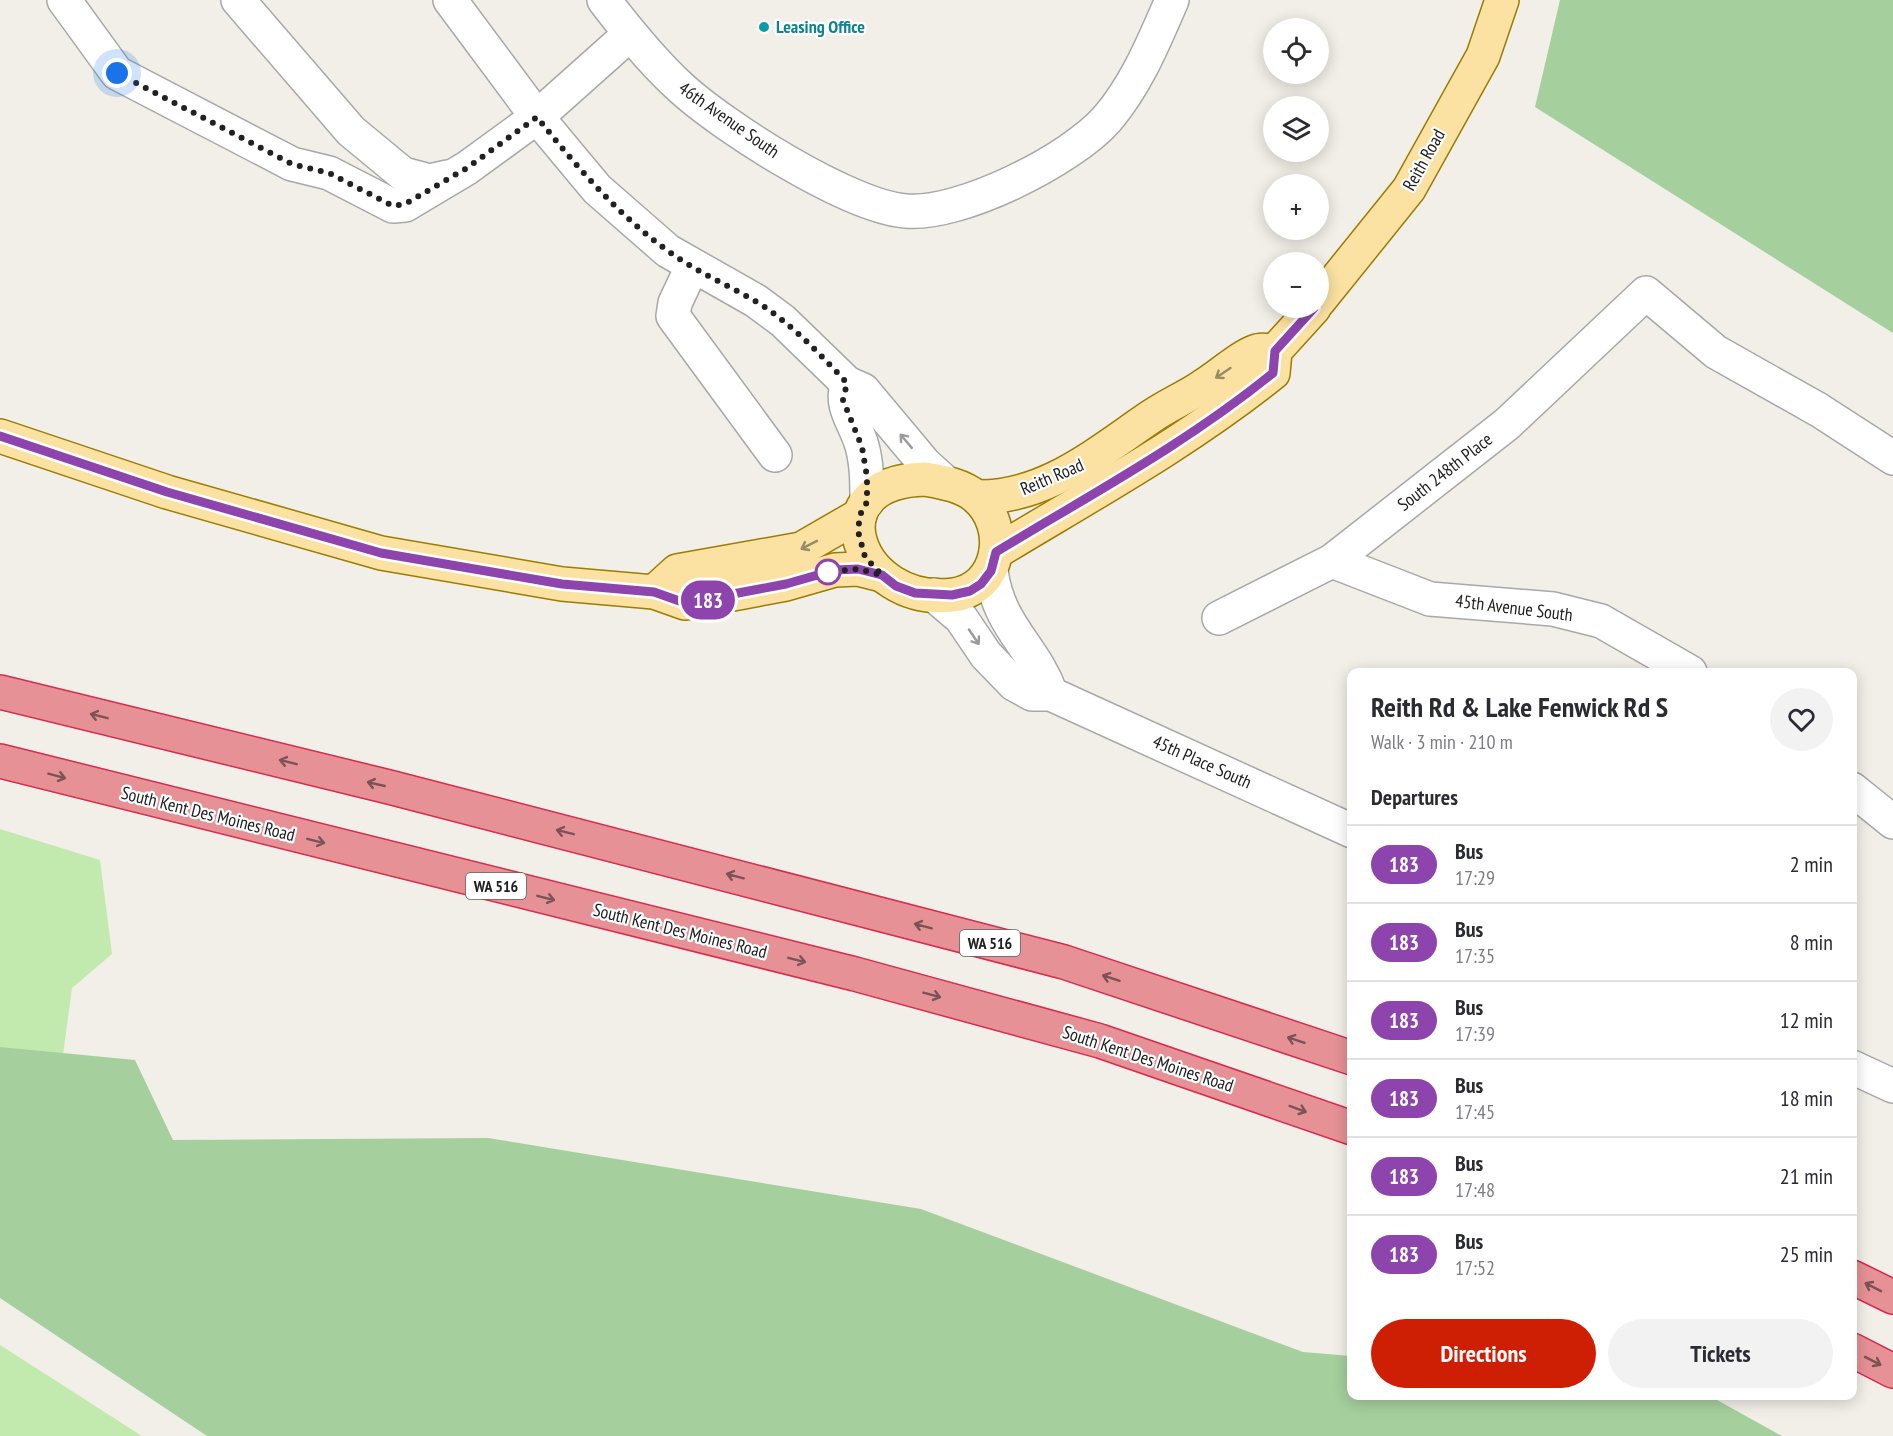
<!DOCTYPE html>
<html lang="en">
<head>
<meta charset="utf-8">
<style>
	:root { --surface:#fff; --page:#f2f2f3; --text:#2b2b33; --muted:#7c7c81; --line:#e1e1e2; --accent:#ce1e03 }
	body { margin:0; font-family:"PT Sans Narrow",sans-serif; background:var(--page); color:var(--text); height:100vh; display:flex; flex-direction:column; font-size:22px; white-space:nowrap }
	* { box-sizing:border-box; margin:0 }
	p { font-size:20px; color:var(--muted) }
	.icon { flex:none; width:33px; height:33px; fill:none; stroke:currentColor; stroke-width:2; stroke-linecap:round; stroke-linejoin:round }
	.map { position:relative; flex:1; overflow:hidden }
	.side { position:absolute; left:1347px; top:668px; width:510px; height:732px; display:flex; flex-direction:column; background:var(--surface); border-radius:12px; box-shadow:0 3px 15px #0003 }
	.side>* { flex:none }
	.badge { padding:0 12px; border-radius:20px; font-size:21px; line-height:39px }
	.fabs { position:absolute; left:1263px; top:18px; display:grid; gap:12px }
	.fabs a { display:grid; place-items:center; width:66px; height:66px; border-radius:50%; background:var(--surface); box-shadow:0 3px 15px #0003; font-size:30px }
	.you { position:absolute; width:30px; height:30px; margin:-15px; border:4px solid #fff; border-radius:50%; background:#1a73e8; box-shadow:0 0 0 9px #1a73e833 }
	.map>.badge { position:absolute; translate:-50% -50%; box-shadow:0 0 0 3px #fff }
	h2 { padding:0 24px; font-size:22px; line-height:54px }
	.round { display:grid; place-items:center; flex:none; width:63px; height:63px; border-radius:32px; background:var(--page) }
	.overview { display:flex; align-items:center; justify-content:space-between; height:102px; padding:0 24px }
	h1 { font-size:28px; font-weight:700; line-height:45px }
	.button { display:flex; gap:12px; margin-top:auto; padding:12px 24px }
	.button a { flex:1; height:69px; border-radius:36px; background:var(--accent); color:#fff; font-size:24px; font-weight:700; line-height:69px; text-align:center }
	.button a+a { background:var(--page); color:var(--text) }
	ul { padding:0; list-style:none }
	li { display:flex; align-items:center; gap:18px; height:78px; padding:0 24px; border-top:2px solid var(--line) }
	li div { flex:1 }
	li b { display:block; font-size:22px }
	li em { font-style:normal }
	li .badge { min-width:66px; font-weight:700; text-align:center }
	.map>svg:first-child { display:block }
</style>
</head>
<body>
<div class="map">
<svg width="1893" height="1436" viewBox="0 0 1893 1436">
	<rect width="100%" height="100%" fill="#f1efe7"/>
	<g fill="#c3eaae">
		<polygon points="0,829 100,860 112,954 72,988 63,1055 0,1063"/>
		<polygon points="0,1345 142,1436 0,1436"/>
	</g>
	<g fill="#a5cf9d">
		<polygon points="1560,0 1893,0 1893,333 1535,107"/>
		<polygon points="0,1047 135,1060 173,1140 488,1138 921,1209 1303,1352 1351,1356 1352,1395 1708,1395 1782,1436 207,1436 0,1298"/>
	</g>
	<g fill="none" stroke-linecap="round" stroke-linejoin="round">
		<g stroke="#a8a8a8" stroke-width="36">
			<g id="minor">
				<polyline points="64,0 117,73 292,164 329,173 393,206 405,205 467,168 537,117 630,34"/>
				<polyline points="238,0 351,131 403,174 429,181 447,177"/>
				<polyline points="450,0 537,117 597,189 668,251 756,301 783,321 847,383 863,390 925,464 946,483"/>
				<path d="M604,0c23,30 46,59 74,85 42,40 171,122 228,126 54,5 165,-51 201,-92 30,-35 47,-78 65,-119"/>
				<polyline points="692,267 675,303 673,316 775,455"/>
				<path d="M847,383c-7,26 8,38 15,63 5,18 5,37 5,56"/>
				<polyline points="1332,561 1430,599 1553,609 1601,621 1690,672"/>
				<path d="M991,571c8,57 43,75 60,123"/>
				<polyline points="934,595 961,618 986,655 1014,684 1032,694 1051,694 1352,831"/>
				<polyline points="1219,618 1332,561 1507,424 1646,293 1716,352 1819,410 1893,458"/>
				<polyline points="1852,789 1893,822"/>
				<polyline points="1852,1067 1893,1086"/>
			</g>
		</g>
		<g stroke="#9b7d02" stroke-width="36">
			<g id="major">
				<polyline points="1318,302 1409,189 1483,56 1502,0"/>
				<polyline points="0,436 167,492 381,553 562,584 654,592 685,603 786,584 835,570 858,569 882,575"/>
				<path d="M925,479c17,3 37,6 51,18 35,30 24,92 -23,98 -95,12 -142,-113 -28,-116z"/>
				<path d="M977,497c69,1 120,-44 175,-81 16,-11 35,-19 51,-30 15,-9 38,-30 54,-35 4,-2 12,0 18,0"/>
				<path d="M996,552c94,-57 191,-110 277,-179l2,-22 39,-43"/>
				<polyline points="654,592 677,571 801,549 860,515"/>
			</g>
		</g>
		<g stroke="#d92a4e" stroke-width="36">
			<g id="highway">
				<polyline points="0,692 389,787 1064,962 1352,1058"/>
				<polyline points="0,761 855,974 1100,1041 1352,1128"/>
				<polyline points="1852,1277 1893,1297"/>
				<polyline points="1852,1350 1893,1371"/>
			</g>
		</g>
		<use href="#minor" stroke="#fff" stroke-width="33"/>
		<use href="#major" stroke="#fbe1a2" stroke-width="33"/>
		<use href="#highway" stroke="#e69195" stroke-width="33"/>
	</g>
	<defs><path id="oneway-shaft" d="M-6 0H5M1.5-3L5.5 0L1.5 3" fill="none" stroke-width="1.6" stroke-linecap="round" stroke-linejoin="round" transform="scale(1.5)"/></defs>
	<g stroke="#998b68">
		<use href="#oneway-shaft" transform="translate(1223 373) rotate(146)"/>
		<use href="#oneway-shaft" transform="translate(809 545) rotate(153)"/>
	</g>
	<g stroke="#9b9b9b">
		<use href="#oneway-shaft" transform="translate(906 441) rotate(-130)"/>
		<use href="#oneway-shaft" transform="translate(974 637) rotate(56)"/>
	</g>
	<g stroke="#7a5355">
		<use href="#oneway-shaft" transform="translate(99 716) rotate(-166)"/>
		<use href="#oneway-shaft" transform="translate(288 762) rotate(-166)"/>
		<use href="#oneway-shaft" transform="translate(57 776) rotate(15)"/>
		<use href="#oneway-shaft" transform="translate(376 784) rotate(-167)"/>
		<use href="#oneway-shaft" transform="translate(565 832) rotate(-166)"/>
		<use href="#oneway-shaft" transform="translate(316 841) rotate(14)"/>
		<use href="#oneway-shaft" transform="translate(735 876) rotate(-165)"/>
		<use href="#oneway-shaft" transform="translate(546 898) rotate(14)"/>
		<use href="#oneway-shaft" transform="translate(923 926) rotate(-165)"/>
		<use href="#oneway-shaft" transform="translate(797 960) rotate(14)"/>
		<use href="#oneway-shaft" transform="translate(1111 978) rotate(-162)"/>
		<use href="#oneway-shaft" transform="translate(932 995) rotate(15)"/>
		<use href="#oneway-shaft" transform="translate(1296 1040) rotate(-162)"/>
		<use href="#oneway-shaft" transform="translate(1298 1109) rotate(20)"/>
		<use href="#oneway-shaft" transform="translate(1873 1287) rotate(-153)"/>
		<use href="#oneway-shaft" transform="translate(1873 1361) rotate(27)"/>
	</g>
	<g fill="none" stroke-linecap="round" stroke-linejoin="round">
		<g stroke="#fff" stroke-width="14">
			<path id="line" d="M0,436l167,56 214,61 181,31 92,8 31,11 101,-19 49,-14 23,-1 24,6 14,11 19,7 37,2 18,-4 11,-7 10,-13 5,-19c94,-57 191,-109 277,-179l2,-22 39,-43"/>
		</g>
		<use href="#line" stroke="#8e44ad" stroke-width="9"/>
		<path stroke="#212121" stroke-width="6" stroke-dasharray="0 10.8" d="M117,73l175,91 37,9 64,33 12,-2 62,-36 70,-51c39,49 80,97 131,134 27,20 58,33 87,50 35,21 64,52 92,82l-4,17 19,47 5,30v25l-7,13 -2,16 7,26 17,18 -24,-6 -30,3"/>
	</g>
	<circle fill="#0f9aa8" stroke="#fff" stroke-width="2" cx="764" cy="27" r="6"/>
	<circle fill="#fff" stroke="#8e44ad" stroke-width="3" cx="828" cy="572" r="12"/>
	<g text-anchor="middle" stroke-width="4.5" stroke-linejoin="round" paint-order="stroke">
		<g fill="#fff" stroke="#646464" stroke-width="1.5">
			<rect x="466" y="873" width="60" height="26" rx="4.5"/>
			<rect x="960" y="930" width="60" height="26" rx="4.5"/>
		</g>
		<g font-size="16" font-weight="bold" fill="#212121">
			<text x="496" y="892">WA 516</text>
			<text x="990" y="949">WA 516</text>
		</g>
		<g font-size="18" font-weight="bold" fill="#0d838f" stroke="#fff" text-anchor="start">
			<text x="776" y="33">Leasing Office</text>
		</g>
		<g font-size="18" fill="#212121" stroke="#fff">
			<text transform="translate(729 120) rotate(35)" y="6">46th Avenue South</text>
			<text transform="translate(1424 160) rotate(-61)" y="6">Reith Road</text>
			<text transform="translate(1445 472) rotate(-38)" y="6">South 248th Place</text>
			<text transform="translate(1052 477) rotate(-23)" y="6">Reith Road</text>
			<text transform="translate(1514 608) rotate(7)" y="6">45th Avenue South</text>
			<text transform="translate(1202 762) rotate(24)" y="6">45th Place South</text>
			<text transform="translate(208 814) rotate(14)" y="6">South Kent Des Moines Road</text>
			<text transform="translate(680 931) rotate(14)" y="6">South Kent Des Moines Road</text>
			<text transform="translate(1148 1059) rotate(18)" y="6">South Kent Des Moines Road</text>
		</g>
	</g>
</svg>
<div class="fabs">
<a><svg class="icon" aria-label="locate" viewBox="0 0 24 24"><circle cx="12" cy="12" r="6"/><path d="M12 2v4M12 18v4M2 12h4M18 12h4"/></svg></a>
<a><svg class="icon" aria-label="layers" viewBox="0 0 24 24"><path d="M12 4l9 5-9 5-9-5zM3 14l9 5 9-5"/></svg></a>
<a>+</a>
<a>−</a>
</div>
<div class="you" style="left:117px;top:73px"></div>
<b class="badge" style="left:708px;top:600px;background:#8e44ad;color:#fff">183</b>
<section class="side">
<div class="overview"><div><h1>Reith Rd &amp; Lake Fenwick Rd S</h1><p>Walk · 3 min · 210 m</p></div><a class="round"><svg class="icon" aria-label="heart" viewBox="0 0 24 24"><path d="M12 20l-8-8c-3-5 5-10 8-4 3-6 11-1 8 4z"/></svg></a></div>
<h2>Departures</h2>
<ul>
<li><span class="badge" style="background:#8e44ad;color:#fff">183</span><div><b>Bus</b><p>17:29</p></div><em>2 min</em></li>
<li><span class="badge" style="background:#8e44ad;color:#fff">183</span><div><b>Bus</b><p>17:35</p></div><em>8 min</em></li>
<li><span class="badge" style="background:#8e44ad;color:#fff">183</span><div><b>Bus</b><p>17:39</p></div><em>12 min</em></li>
<li><span class="badge" style="background:#8e44ad;color:#fff">183</span><div><b>Bus</b><p>17:45</p></div><em>18 min</em></li>
<li><span class="badge" style="background:#8e44ad;color:#fff">183</span><div><b>Bus</b><p>17:48</p></div><em>21 min</em></li>
<li><span class="badge" style="background:#8e44ad;color:#fff">183</span><div><b>Bus</b><p>17:52</p></div><em>25 min</em></li>
</ul>
<div class="button"><a>Directions</a><a>Tickets</a></div>
</section>
</div>
</body>
</html>
